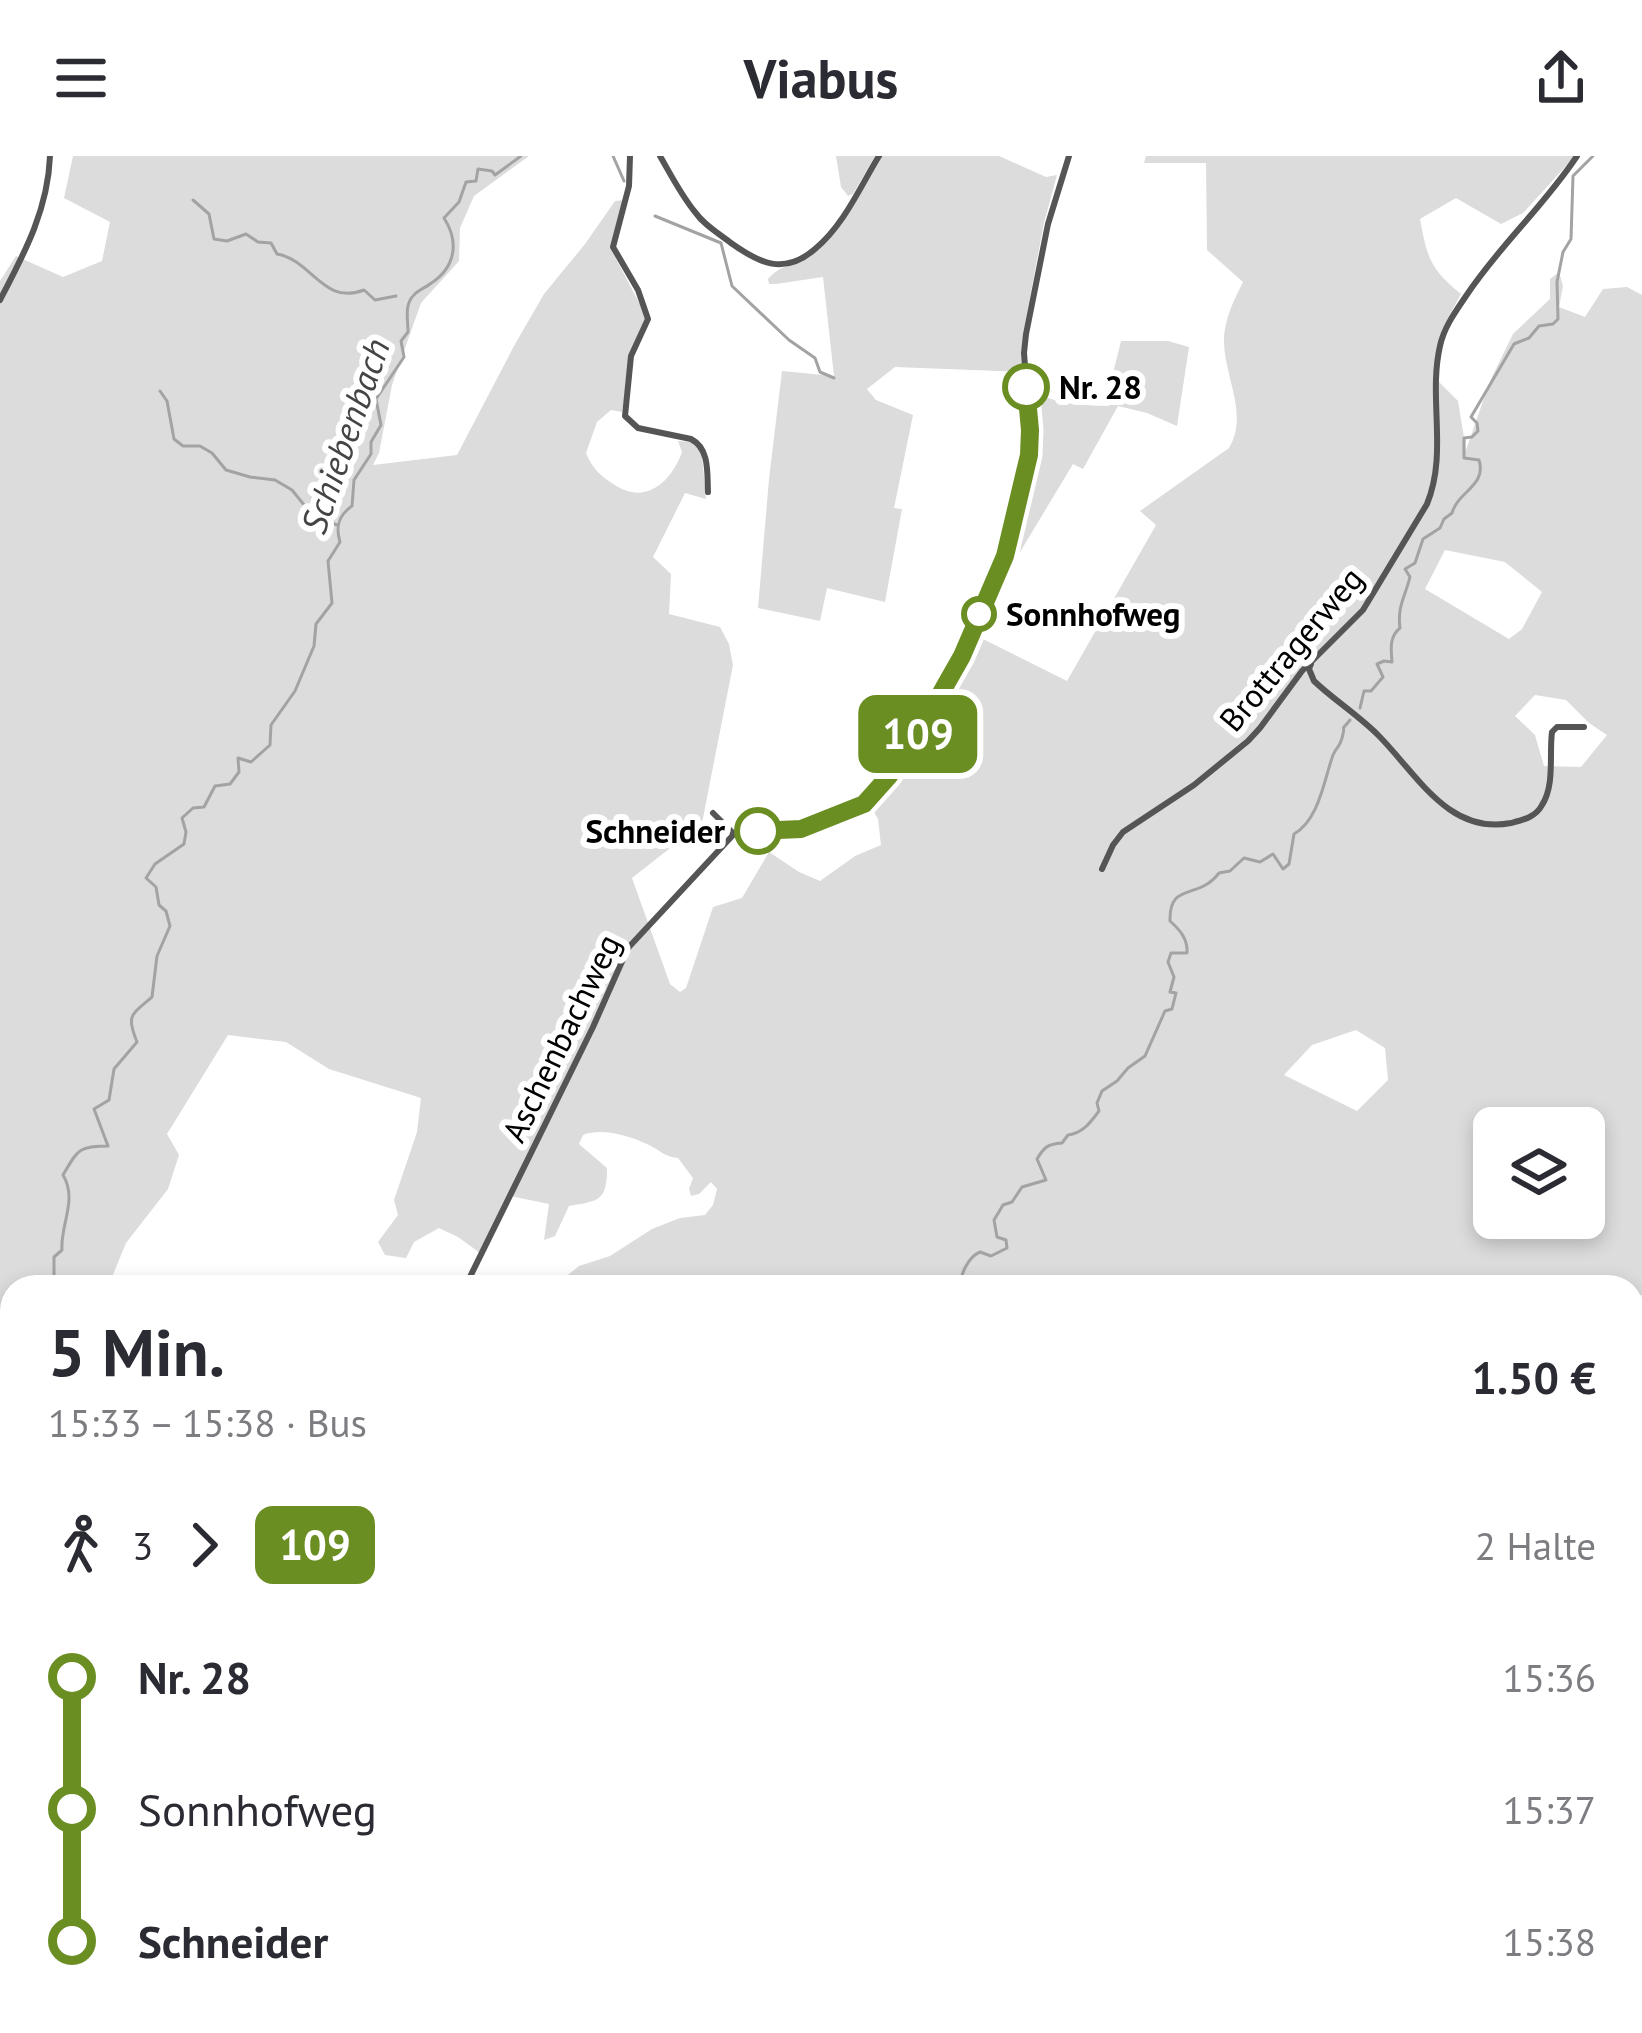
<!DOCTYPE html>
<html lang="de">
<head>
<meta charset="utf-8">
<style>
	:root { --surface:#fff; --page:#f2f2f3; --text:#2b2b33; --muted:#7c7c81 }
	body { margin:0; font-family:"PT Sans",sans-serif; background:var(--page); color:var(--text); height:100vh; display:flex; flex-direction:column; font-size:45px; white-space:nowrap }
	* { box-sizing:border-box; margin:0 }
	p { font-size:39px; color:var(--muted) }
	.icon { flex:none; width:66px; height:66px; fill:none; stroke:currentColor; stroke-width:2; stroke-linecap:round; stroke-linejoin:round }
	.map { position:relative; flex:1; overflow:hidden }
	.side { position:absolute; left:0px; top:1119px; width:1644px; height:759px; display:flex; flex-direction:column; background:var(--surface); border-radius:36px 36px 0 0; box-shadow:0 6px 18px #0003 }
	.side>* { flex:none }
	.badge { padding:0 24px; border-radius:18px; font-size:42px; line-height:78px }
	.controls { position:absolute; left:1473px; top:951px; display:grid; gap:24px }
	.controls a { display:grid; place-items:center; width:132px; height:132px; border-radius:18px; background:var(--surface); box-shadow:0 6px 18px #0003; font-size:60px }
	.map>.badge { position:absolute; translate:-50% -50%; box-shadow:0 0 0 6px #fff }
	.legs { display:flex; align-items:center; gap:18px; height:132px; padding:0 48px; font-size:39px }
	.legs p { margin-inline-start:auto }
	.head { display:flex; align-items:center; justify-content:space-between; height:204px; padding:0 48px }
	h1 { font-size:66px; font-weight:600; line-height:90px }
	ul { padding:0 48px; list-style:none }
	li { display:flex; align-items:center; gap:42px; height:132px; font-size:45px }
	li i { display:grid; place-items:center; width:18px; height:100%; margin:0 15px; background:currentColor }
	li i::after { content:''; width:30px; height:30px; margin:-15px; border:9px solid; border-radius:50%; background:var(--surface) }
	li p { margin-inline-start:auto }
	li:first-child i { background:linear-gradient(#0000 50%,currentColor 0) }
	li:last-child i { background:linear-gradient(currentColor 50%,#0000 0) }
	header { display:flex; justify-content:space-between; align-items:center; height:156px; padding:0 48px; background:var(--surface); font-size:54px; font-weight:600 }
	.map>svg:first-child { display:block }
</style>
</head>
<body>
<header><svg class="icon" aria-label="menu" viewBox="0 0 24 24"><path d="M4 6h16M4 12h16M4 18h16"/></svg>Viabus<svg class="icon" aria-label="share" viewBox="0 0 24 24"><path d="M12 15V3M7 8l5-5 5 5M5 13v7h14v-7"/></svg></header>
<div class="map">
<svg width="1642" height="1877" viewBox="0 0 1642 1877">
	<rect width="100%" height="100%" fill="#fff"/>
	<g fill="#dcdcdc" fill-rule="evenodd">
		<path d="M73,0h456l-55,40 -14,32 -1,33 -38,42 -29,82 -13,68 -6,12 84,-10 57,-109 30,-52 41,-50 30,-43 9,-1 -12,51 35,67 -14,28 -11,66 -11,-2 -14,12 -11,31c6,16 17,25 32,34 30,17 54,-7 64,-35l-4,-11 15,1 9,13 4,44 -21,-6 -32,64 18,17 -2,40 51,13 9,17 4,21 -31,158 -70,55 38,106 10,8 6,-4 27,-81 29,-9 27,-46 30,20 21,9 35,-25 26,-11 -3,-26 -12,-21 20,-23 44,-67 28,-53 36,-78 28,-98 3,-25 2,-24 -4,-43h7c20,18 53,18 79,19l-3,-5 15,-60h47l21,6 -12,79 -30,-13 -29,-7 -35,63 -10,-5 -74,123 -21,46 5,6 84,42 89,-156 -16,-14 89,-63c21,-35 -7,-74 -5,-112 2,-20 10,-36 19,-54l-36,-32 -1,-87h-62l2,-7h429l-52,57 -22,11 -45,-26 -36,21c7,38 10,50 41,75 -19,34 -26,46 -25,85l22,22 8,49 24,-69 23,-47 37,-35v-20l9,-7 4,14 -4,21 26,10 18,-28 24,-2 15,8v1000l-10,-1v-7c-19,0 -39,2 -59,-1 -41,-5 -84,-18 -124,1h-896l26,-21 31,-10 42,-27 28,-11 25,-3 8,-10 4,-16 -6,-7 -12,12 -8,2 -2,-7 4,-11 -15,-20c-12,-1 -16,-6 -27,-12 -18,-9 -48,-19 -68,-11l-4,9 28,24c0,33 -8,33 -38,38l-14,30 -11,4 5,-36 -39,-8 -30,57 -22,-16 -19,-9 -25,14 -8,16 -21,-3 -7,-13 20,-27 -4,-15 23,-68 4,-34 -92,-29 -43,-27 -58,-7 -61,99 12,21 -11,34 -42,54 -18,44h-96v735h72l5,11h-89v-1752l16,-25 47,21 39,-16 8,-39 -46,-24zM1445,394l60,12 37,30 -20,37 -13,10 -84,-50zM1535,539l31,5 23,23 18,12 -26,32 -37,-1 -9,-31 -20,-19zM1356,874l29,18 3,32 -31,31 -73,-36 28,-30zM1494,972h90v90h-90z"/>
		<polygon points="836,0 875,0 853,38 848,40 841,31"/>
		<path d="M882,0h117l47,21 11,-2 -13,48 -21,111 -1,38 -127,-5 -28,22 9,11 37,15 -19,93 8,1 -17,93 -58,-14 -7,33 -62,-13 11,-129 13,-108 52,5 -11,-99 -47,7h-7l-1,-5c13,-16 32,-14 48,-28 26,-22 47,-66 66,-95z"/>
		<polygon points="1642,1463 1642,1877 1351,1877 1354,1866 1632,1866 1632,1468"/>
		<polygon points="314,1866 720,1866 718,1877 310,1877"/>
		<polygon points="724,1866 925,1866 925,1877 723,1877"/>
		<polygon points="1026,1866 1168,1866 1169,1870 1191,1877 1020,1877"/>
	</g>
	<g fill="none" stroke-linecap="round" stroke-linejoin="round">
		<g stroke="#a3a3a3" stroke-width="3">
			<polyline points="613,0 624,25"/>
			<path d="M193,44l16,14 5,25 13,2 19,-7 12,8 13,1 6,11c35,6 46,52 87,36l11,10 21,-4"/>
			<polyline points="655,60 721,87 732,130 789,184 815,202 820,216 834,222"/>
			<polyline points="160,235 167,245 174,283 183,290 200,290 212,297 226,314 250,321 275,324 292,334 313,360 337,369"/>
			<path d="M1360,552l4,-17h7l12,-14 -6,-13 7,-3 8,1c-1,-13 -3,-25 8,-34 -3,-21 5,-31 10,-51l-5,-8 10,-6 8,-24 17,-11 4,-9 8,-6c6,-22 35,-27 27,-53l-15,-2v-20l8,-1 6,-6 -1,-8 -6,-6 43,-73 15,-6 10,-12 14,-2 5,-5 -1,-37 6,-30 8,-13 2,-63 20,-20"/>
			<path d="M48,1131l6,-8v-22l8,-7c-2,-25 16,-50 1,-75 15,-25 15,-29 45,-29l-14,-37 15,-9 5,-31 23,-27c-11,-27 -6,-27 15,-45l5,-41 13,-30 -4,-15 -7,-6 -3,-18 -10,-9 9,-14 29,-20 2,-12 -4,-14 11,-10 11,-1 11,-21 15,-2 9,-12 -1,-14 13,4 19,-17 1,-20 24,-34 19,-45 2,-22 16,-21 -4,-42 12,-19c-5,-16 -1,-27 12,-36l2,-26 17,-26v-12l10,-17 -5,-26 28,-42 -3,-16 7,-9c0,-12 -4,-28 6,-37 4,-5 11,-7 16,-11 25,-16 30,-41 14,-66l15,-16 7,-20 10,-1 2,-12 14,2 3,4 26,-19"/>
			<path d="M959,1131c2,-13 9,-30 21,-35l11,4 16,-8 -1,-8 -9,-3 -3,-17 9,-15 9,-3 10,-15 24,-7 -9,-21c7,-12 11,-15 25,-16l6,-8c15,-2 22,-12 31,-24l-2,-8 5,-12 15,-10 11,-13 17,-12 20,-45 7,-2 4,-16 -6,-1 4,-15 -6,-15 3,-9h16c1,-14 -7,-23 -17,-32 -1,-40 28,-20 49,-48l11,-2 14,-13 16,4 13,-8 10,15 6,-5 5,-30c25,-14 30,-54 39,-79 5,-11 6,-6 9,-17 5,-18 -4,-3 8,-18"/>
			<polyline points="790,1877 792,1866"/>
		</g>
		<g stroke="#555" stroke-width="6">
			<path d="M630,0l-1,30 -16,61 25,43 10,29 -17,37 -6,60 13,12 53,11c19,10 16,34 17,53"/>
			<path d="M660,0c11,19 21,39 35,56 9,13 23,21 36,31 28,20 53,33 84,6 29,-24 45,-62 64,-93"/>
			<path d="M0,144c24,-46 48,-90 50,-144"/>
			<path d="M1311,508l-2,5 5,12c20,19 44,34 64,54 39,39 70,100 133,88 12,-3 25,-6 31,-18 13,-20 7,-50 10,-73l5,-5h27"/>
			<polyline points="713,657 734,678 795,674 864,648 907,595 961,500 1002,408 1025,323 1030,274 1024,197 1026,178 1048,68 1069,0"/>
			<path d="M1102,713l11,-24 10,-13 71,-47 54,-44 12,-13 42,-57 61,-61 64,-106c21,-51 1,-106 13,-158 4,-19 16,-35 26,-50 33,-50 78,-90 111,-140"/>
			<polyline points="465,1131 593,871 628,792 734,678"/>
			<polyline points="386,1877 387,1866"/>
			<polyline points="1017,1877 1024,1866"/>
		</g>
		<g stroke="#222" stroke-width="9">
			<polyline points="1632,1201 1642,1184"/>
			<polyline points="1348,1877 1351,1866"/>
		</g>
	</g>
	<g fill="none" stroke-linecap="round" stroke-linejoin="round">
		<g stroke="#fff" stroke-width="27">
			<polyline id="line-1" points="758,675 801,673 864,648 889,620 920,574 962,500 1005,400 1029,299 1030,274 1026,231"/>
		</g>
		<use href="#line-1" stroke="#6b8e23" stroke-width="18"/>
	</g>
	<g fill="#fff" stroke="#6b8e23" stroke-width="6">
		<circle cx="1026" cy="231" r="21"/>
		<circle cx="979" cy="458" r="15"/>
		<circle cx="758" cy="675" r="21"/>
	</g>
	<g text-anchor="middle" stroke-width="12" stroke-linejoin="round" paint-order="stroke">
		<g font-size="33" font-weight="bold" fill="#000" stroke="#fff" text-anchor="start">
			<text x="1059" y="243">Nr. 28</text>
			<text x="1006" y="470">Sonnhofweg</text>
			<text x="725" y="687" text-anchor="end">Schneider</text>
		</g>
		<g font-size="33" fill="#000" stroke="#fff">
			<text transform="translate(1291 493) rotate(-50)" y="12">Brottragerweg</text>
			<text transform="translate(561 882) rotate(-64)" y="12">Aschenbachweg</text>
		</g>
		<g font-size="36" font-style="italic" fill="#444" stroke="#fff">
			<text transform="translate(345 280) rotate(-71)" y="13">Schiebenbach</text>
		</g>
	</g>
</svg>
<div class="controls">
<a><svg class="icon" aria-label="layers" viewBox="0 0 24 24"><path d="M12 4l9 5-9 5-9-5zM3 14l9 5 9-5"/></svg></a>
</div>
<b class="badge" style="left:918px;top:578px;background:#6b8e23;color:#fff">109</b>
<section class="side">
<div class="head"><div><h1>5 Min.</h1><p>15:33 – 15:38 · Bus</p></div><b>1.50 €</b></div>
<div class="legs"><svg class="icon" aria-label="walk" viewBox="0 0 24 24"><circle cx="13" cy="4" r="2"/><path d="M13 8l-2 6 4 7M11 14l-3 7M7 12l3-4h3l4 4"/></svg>3<svg class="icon" aria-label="forward" viewBox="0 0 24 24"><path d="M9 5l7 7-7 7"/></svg><b class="badge" style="background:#6b8e23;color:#fff">109</b><p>2 Halte</p></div>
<ul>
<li><i style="color:#6b8e23"></i><b>Nr. 28</b><p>15:36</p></li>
<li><i style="color:#6b8e23"></i><span>Sonnhofweg</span><p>15:37</p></li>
<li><i style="color:#6b8e23"></i><b>Schneider</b><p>15:38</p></li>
</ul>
</section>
</div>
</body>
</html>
